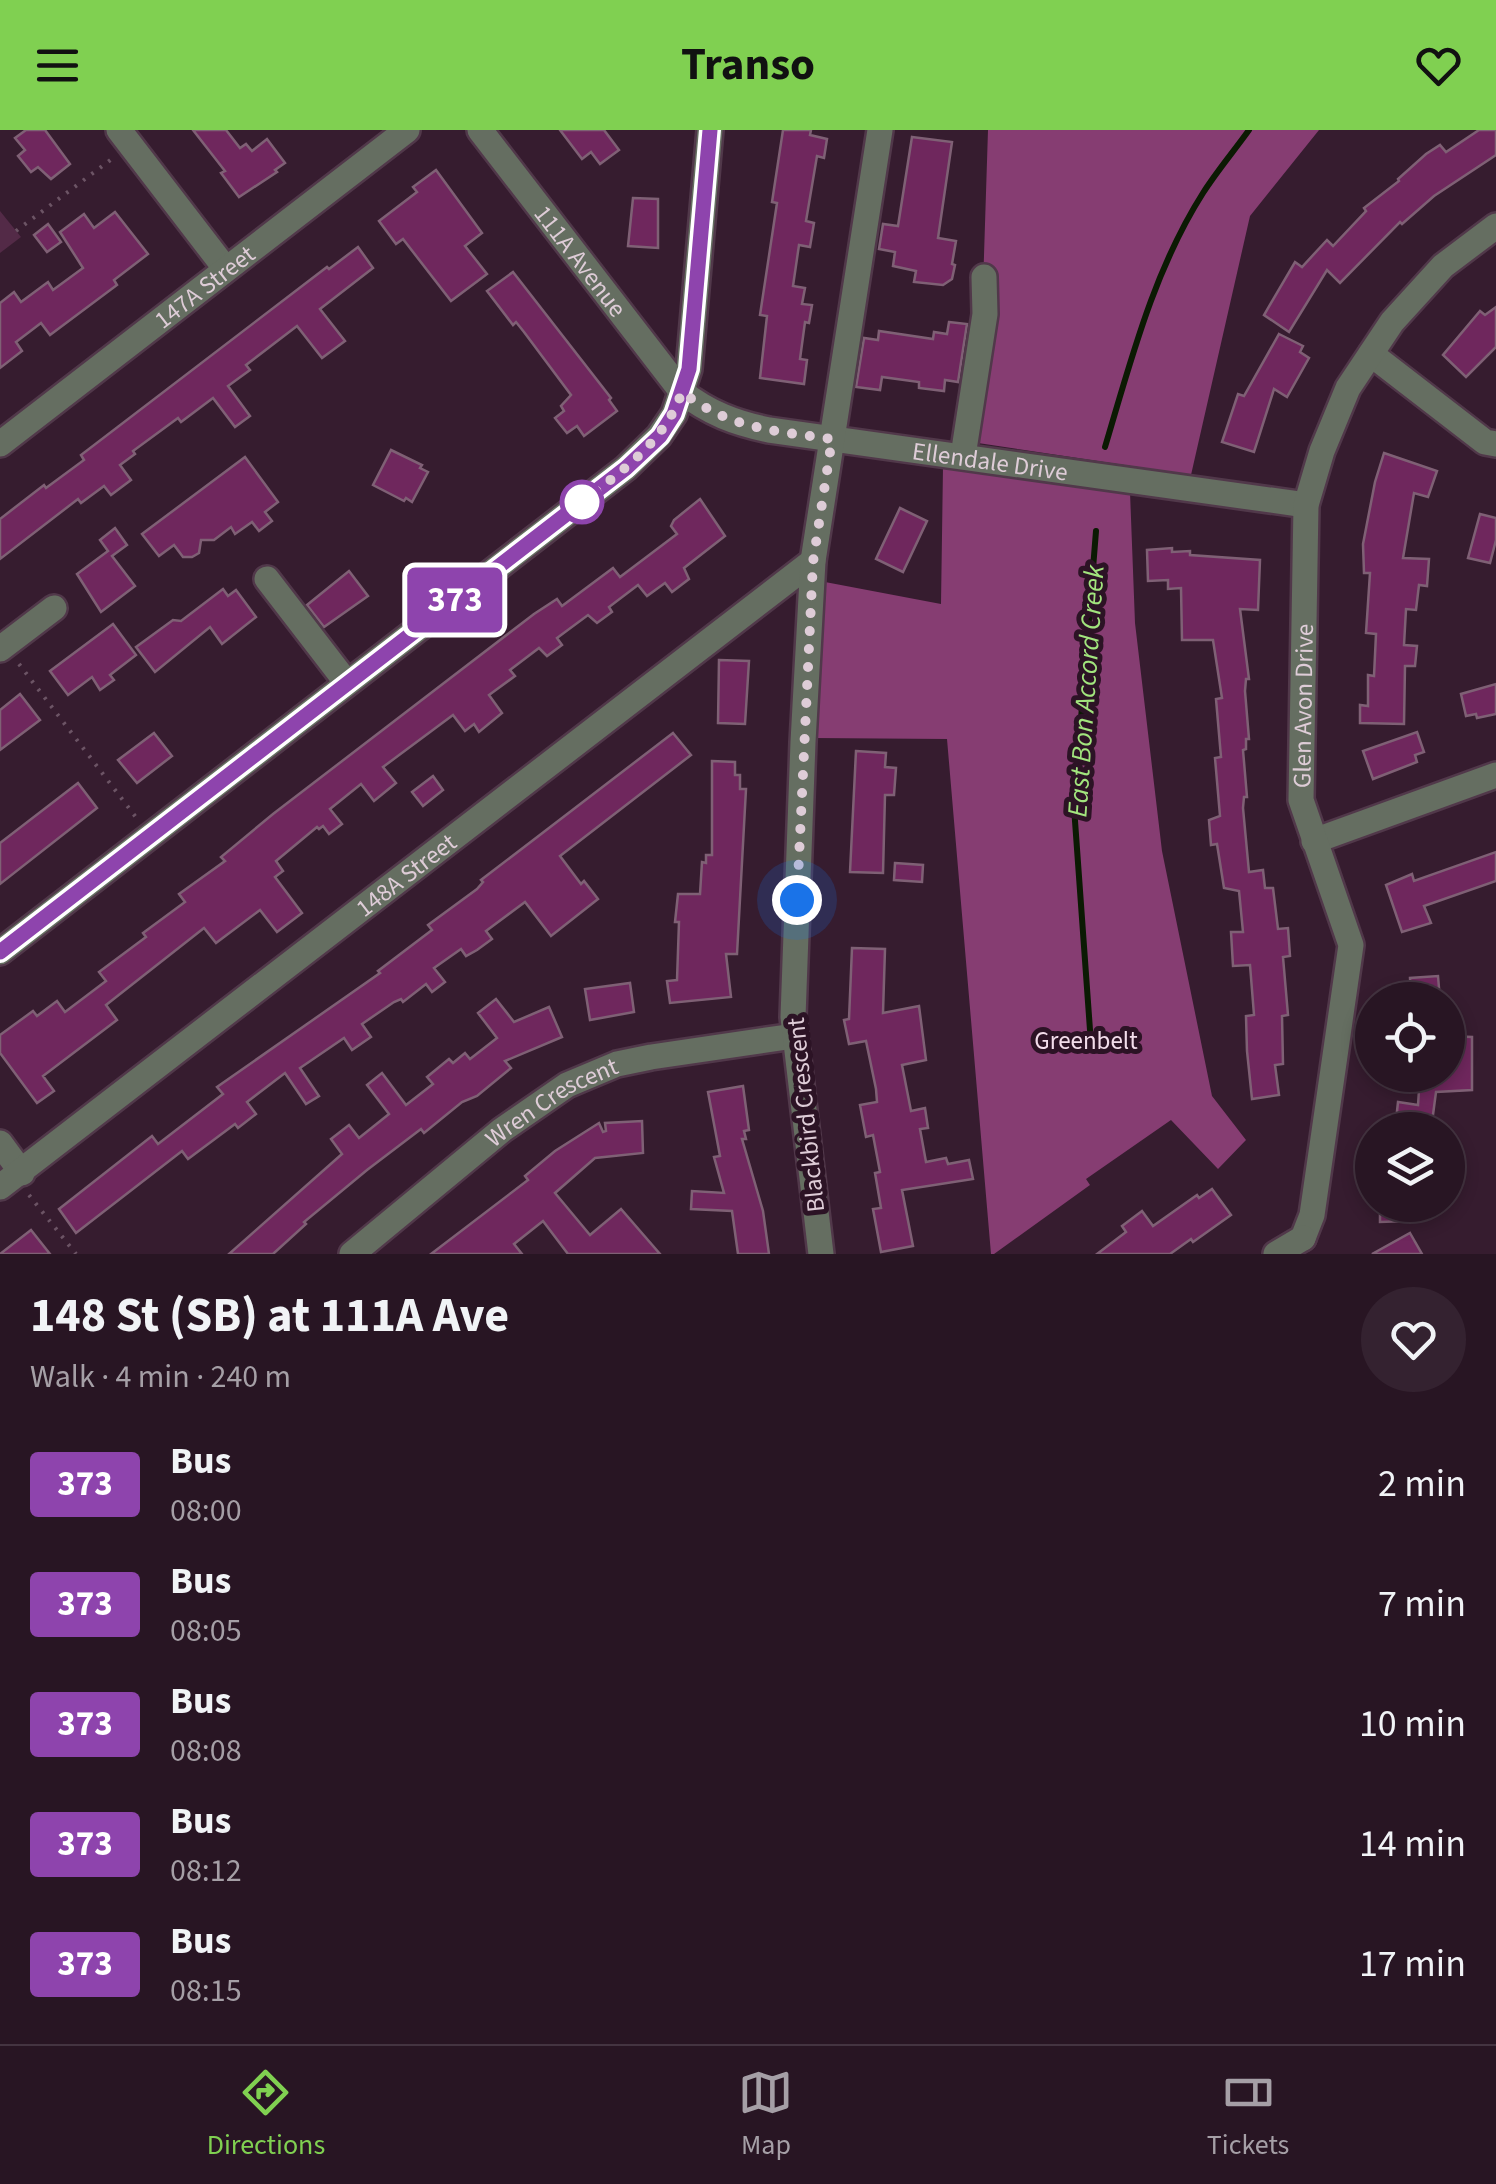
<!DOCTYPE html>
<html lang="en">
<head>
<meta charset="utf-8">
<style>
	:root { --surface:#281523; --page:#342230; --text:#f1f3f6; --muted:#a59fa6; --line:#443441; --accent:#80d051 }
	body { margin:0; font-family:"Source Sans 3",sans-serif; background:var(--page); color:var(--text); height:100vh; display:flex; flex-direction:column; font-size:38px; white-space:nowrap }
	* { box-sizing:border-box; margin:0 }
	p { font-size:32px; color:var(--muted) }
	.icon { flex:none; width:55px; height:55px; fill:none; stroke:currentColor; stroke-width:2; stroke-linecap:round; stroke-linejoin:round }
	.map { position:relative; height:1124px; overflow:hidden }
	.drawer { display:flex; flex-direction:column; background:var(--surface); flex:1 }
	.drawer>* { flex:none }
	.badge { padding:0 20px; border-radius:8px; font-size:35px; line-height:65px }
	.tools { position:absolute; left:1355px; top:852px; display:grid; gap:20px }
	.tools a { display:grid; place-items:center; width:110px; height:110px; border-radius:50%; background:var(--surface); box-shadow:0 5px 15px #0003,0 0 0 2px var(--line); font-size:50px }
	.you { position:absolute; width:50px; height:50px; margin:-25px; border:8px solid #fff; border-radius:50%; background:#1a73e8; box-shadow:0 0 0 15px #1a73e833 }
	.map>.badge { position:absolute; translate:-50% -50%; box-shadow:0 0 0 5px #fff }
	.round { display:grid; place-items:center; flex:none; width:105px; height:105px; border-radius:52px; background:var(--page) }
	.head { display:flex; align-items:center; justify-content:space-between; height:170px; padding:0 30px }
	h1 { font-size:48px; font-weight:700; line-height:75px }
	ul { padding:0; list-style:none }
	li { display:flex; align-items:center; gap:30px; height:120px; padding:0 30px }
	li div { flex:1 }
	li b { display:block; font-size:38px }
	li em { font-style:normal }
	li .badge { min-width:110px; font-weight:700; text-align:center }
	header { display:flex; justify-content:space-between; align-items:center; height:130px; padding:0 30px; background:var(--accent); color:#111; font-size:45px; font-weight:700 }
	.tabs { display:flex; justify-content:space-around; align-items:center; height:140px; border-top:2px solid var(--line); background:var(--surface); font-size:28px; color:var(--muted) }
	.tabs a { display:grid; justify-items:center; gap:5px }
	.tabs .on { color:var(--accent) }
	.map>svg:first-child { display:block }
</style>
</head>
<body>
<header><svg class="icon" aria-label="menu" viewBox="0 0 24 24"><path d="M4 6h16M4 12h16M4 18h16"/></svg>Transo<svg class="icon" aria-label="heart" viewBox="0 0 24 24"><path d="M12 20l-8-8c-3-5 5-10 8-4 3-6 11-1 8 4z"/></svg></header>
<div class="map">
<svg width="1496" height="1124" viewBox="0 0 1496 1124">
	<rect width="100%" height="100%" fill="#361c2f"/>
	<polygon fill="#532a47" points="0,81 21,107 0,123"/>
	<g fill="#863d72">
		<polygon points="988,0 1319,0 1250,86 1191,345 978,313"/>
		<polygon points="943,337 1130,362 1135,493 1162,721 1212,966 1246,1010 1218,1039 1171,990 1086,1049 1090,1055 994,1124 991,1124 947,609 813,608 825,452 941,474"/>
	</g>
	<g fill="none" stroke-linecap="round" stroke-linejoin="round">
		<g stroke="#0b1a03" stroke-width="6">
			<path d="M1105,317c26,-87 49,-177 98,-254 14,-22 31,-42 46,-63"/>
			<polyline points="1090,900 1074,677 1096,401"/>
		</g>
	</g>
	<g fill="#6f275d" stroke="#7f6075" stroke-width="2.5">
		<polygon points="26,0 45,0 70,34 51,49 38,37 31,42 18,26 25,20 15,8"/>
		<polygon points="193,0 226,0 240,18 246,14 252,21 267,9 285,33 275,40 277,42 239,67 221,43 225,41"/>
		<polygon points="560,0 604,0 619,20 600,34 591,22 582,29"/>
		<polygon points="783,0 811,0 810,5 827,9 824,28 817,26 806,91 814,93 810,117 799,115 793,156 805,158 802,174 812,175 809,193 805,192 800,229 807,230 804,254 760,248 767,186 760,185 777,73 772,72"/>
		<polygon points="1479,0 1496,0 1496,25 1434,66 1402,94 1400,92 1340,153 1327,140 1289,202 1264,185 1295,132 1302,137 1327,110 1333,116 1366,81 1364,78 1399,51 1398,49 1426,24 1440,15 1446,22"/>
		<polygon points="912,7 952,12 938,108 956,111 952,134 955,135 952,149 943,155 914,152 916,141 893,136 895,122 879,119 883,94 898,96"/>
		<polygon points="436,40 482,103 465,116 487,144 451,171 403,109 396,114 379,91 417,62 413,57"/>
		<polygon points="633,68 658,69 658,118 628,116"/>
		<polygon points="115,82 148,124 114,150 117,155 50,205 41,193 16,212 22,221 0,238 0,173 14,162 21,172 48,152 53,160 83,138 60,102 84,84 94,98"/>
		<polygon points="48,94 61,112 47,122 34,105"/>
		<polygon points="358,117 373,138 320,179 345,211 322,228 297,196 246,235 250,240 228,256 250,286 235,297 213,268 181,292 178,288 133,321 135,324 120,335 131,350 111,365 104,356 81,373 78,369 0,429 0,389 44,355 46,358 84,330 81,325 327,137 329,139"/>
		<polygon points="513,142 611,268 609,270 617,281 584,306 577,296 567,303 555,288 564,281 561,276 571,265 524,202 516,192 513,195 487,161"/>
		<polygon points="1496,177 1496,217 1466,247 1443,225 1480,181 1485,185"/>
		<polygon points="949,192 967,194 958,252 945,250 944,261 919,258 919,252 882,247 880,260 856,257 864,208 878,210 879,201 933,209 934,202 947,204"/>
		<polygon points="1279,204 1303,216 1300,222 1309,228 1287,267 1274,259 1254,322 1222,312 1238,264 1244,266"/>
		<polygon points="391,320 422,335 420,338 428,342 412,372 406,368 404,371 373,355"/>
		<polygon points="1384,323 1437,341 1428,367 1414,363 1403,428 1429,429 1427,456 1419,455 1416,480 1406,479 1404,515 1417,516 1415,536 1405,536 1404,594 1360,593 1360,575 1368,576 1368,545 1374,546 1376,504 1366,503 1370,443 1364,443 1363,414 1375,352"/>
		<polygon points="245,327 278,372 265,382 272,391 259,401 252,392 235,404 231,397 214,410 201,410 199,423 192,427 183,427 174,415 159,426 142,404"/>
		<polygon points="700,369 725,406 684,438 689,449 672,462 665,453 647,466 638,455 609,477 612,482 597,493 588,485 557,508 562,515 547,526 539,518 510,540 515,546 489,565 502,583 479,602 474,594 465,601 453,585 383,637 396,653 374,671 361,654 330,679 342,694 329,704 323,696 319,699 317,697 276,731 283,741 275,747 302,783 277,802 260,780 216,813 204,798 106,875 117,890 43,946 54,961 37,973 0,923 0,905 33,881 37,886 57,871 65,882 106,851 99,842 146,807 143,803 185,772 179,764 225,731 221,727 273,684 534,484 557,469 562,476 613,438 620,447 677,404 671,396 674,390"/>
		<polygon points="900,378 927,391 903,442 876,429"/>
		<polygon points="1480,384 1496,388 1496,410 1490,433 1468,428"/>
		<polygon points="115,398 127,415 112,426 135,456 101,482 77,444 108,421 100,410"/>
		<polygon points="1172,418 1172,422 1190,421 1190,425 1260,430 1258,480 1240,479 1249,549 1246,549 1245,561 1249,609 1246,609 1246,619 1243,620 1247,667 1244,667 1243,678 1249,742 1263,740 1265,758 1273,758 1278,799 1288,798 1290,826 1283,827 1288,885 1282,886 1283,934 1275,935 1279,965 1252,969 1247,921 1246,886 1254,885 1250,835 1233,836 1231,802 1243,802 1239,761 1224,758 1217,714 1211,715 1209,690 1220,686 1215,628 1221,627 1216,569 1222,568 1213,510 1182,510 1181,458 1168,459 1168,450 1148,451 1147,420"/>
		<polygon points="349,441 368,466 324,497 307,475"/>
		<polygon points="223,459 228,466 236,460 256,487 222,514 210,497 155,542 136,517 173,490 181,491"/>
		<polygon points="113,494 136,525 110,545 114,550 100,560 92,547 68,565 50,541"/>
		<polygon points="719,530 749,531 745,594 718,593"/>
		<polygon points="1496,554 1496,584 1477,588 1476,584 1466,586 1461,564"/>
		<polygon points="20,564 40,590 0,620 0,580"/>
		<polygon points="1417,602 1424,622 1415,625 1417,632 1373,649 1363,621"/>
		<polygon points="154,603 172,626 137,653 118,630"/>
		<polygon points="673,603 691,625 560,726 581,754 584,751 598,769 551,806 525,772 486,801 492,809 477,820 466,826 461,819 434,838 445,852 432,862 426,854 403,872 401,869 394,872 362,894 371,907 352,920 344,908 300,938 319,966 306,974 285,943 247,972 256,984 238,998 235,994 188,1029 182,1021 76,1103 59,1079 152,1006 158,1014 223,964 217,957 380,843 378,841 432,800 428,795 477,759 483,752 481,750"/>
		<polygon points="856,621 886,623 885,637 896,638 894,665 885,665 883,743 850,742"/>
		<polygon points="712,631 735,632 735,645 740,645 740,659 746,659 737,824 726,824 731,867 670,873 667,851 677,850 679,792 675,792 678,764 700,764 702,732 706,733 706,725 712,725"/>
		<polygon points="433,646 443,660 423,676 412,662"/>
		<polygon points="78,653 97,678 0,754 0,713"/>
		<polygon points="1496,722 1496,751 1424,776 1431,793 1402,802 1386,755 1412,744 1414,751"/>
		<polygon points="895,733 923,735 922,752 894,750"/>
		<polygon points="852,818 885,819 883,883 919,876 926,930 902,935 911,981 925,978 928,998 920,999 926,1032 946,1028 948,1034 969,1030 973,1049 902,1060 913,1116 881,1122 873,1079 881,1078 875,1043 880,1042 873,1005 866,1007 860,975 877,972 876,959 866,911 849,914 844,890 849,889"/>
		<polygon points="1438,846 1440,870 1411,870 1410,848"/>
		<polygon points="630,853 634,882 590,890 585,859"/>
		<polygon points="496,869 514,892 549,877 562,907 505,931 511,938 477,966 462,972 424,1003 421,999 367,1040 304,1092 306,1094 273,1124 229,1124 342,1024 331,1009 349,995 359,1008 389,984 367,955 382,943 406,975 433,954 427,947 449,929 453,933 465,923 470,929 497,908 478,883"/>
		<polygon points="1448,906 1472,907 1472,960 1436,962 1431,1000 1395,1000 1398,972 1418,975 1420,945 1448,945"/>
		<polygon points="743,956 749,1000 744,1001 746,1009 742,1009 763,1081 769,1124 738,1124 732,1081 691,1079 692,1061 724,1063 714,1027 720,1026 708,962"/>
		<polygon points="642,991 643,1023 595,1028 555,1063 590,1105 621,1079 660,1124 568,1124 543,1091 514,1114 522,1124 431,1124 528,1050 525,1046 555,1021 599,993 603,1002 606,1001 605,993"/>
		<polygon points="1212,1059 1231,1085 1193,1112 1191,1109 1170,1124 1097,1124 1126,1102 1122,1096 1142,1081 1153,1096 1197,1065 1199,1068"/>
		<polygon points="1380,1075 1408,1075 1408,1091 1380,1092"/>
		<polygon points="31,1100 50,1124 0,1124"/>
		<polygon points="1410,1103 1422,1124 1372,1124"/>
	</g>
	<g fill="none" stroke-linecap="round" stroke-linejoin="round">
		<g stroke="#51384a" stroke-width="30">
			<g id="minor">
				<polyline points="119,0 225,138"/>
				<path id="s1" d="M480,0l202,262c27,21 53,31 87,38l537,75"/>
				<polyline points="1371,224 1485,312 1496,314"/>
				<path id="s2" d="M0,314l407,-314"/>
				<polyline points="963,326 985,184 984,147"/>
				<polyline points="267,449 347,553"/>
				<polyline points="0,519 54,478"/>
				<polyline points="1314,711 1496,645"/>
				<polyline points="0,822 626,338 659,306 674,284 689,239 710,0"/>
				<polyline points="0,1013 22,1043"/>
				<path id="s3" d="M0,1057l813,-626"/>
				<path id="s4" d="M1303,1108l9,-23 39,-270 -50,-145 5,-295 16,-54 26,-63 44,-66 51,-56 53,-40"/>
				<path id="s5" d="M352,1124l150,-124 65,-45 50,-21 34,-7 143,-21"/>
				<polyline points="821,1124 793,887 803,612 813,431 880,0"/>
				<polyline points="1276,1124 1303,1108"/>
			</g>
		</g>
		<g stroke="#6c5465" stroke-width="4" stroke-dasharray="2.5 8" stroke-linecap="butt">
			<polyline points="16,101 113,28"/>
			<polyline points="19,534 138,690"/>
			<polyline points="29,1065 76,1124"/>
		</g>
		<use href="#minor" stroke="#656e61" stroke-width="25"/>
	</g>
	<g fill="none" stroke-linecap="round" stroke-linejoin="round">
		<g stroke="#fff" stroke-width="22">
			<polyline id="line" points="0,822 626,338 660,306 674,284 689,239 710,0"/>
		</g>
		<use href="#line" stroke="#8e44ad" stroke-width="15"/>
		<path stroke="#deccd7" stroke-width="10" stroke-dasharray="0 18" d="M582,372c41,-32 82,-60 100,-110 48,37 93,39 150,47l-19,123 -16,338"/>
	</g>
	<circle fill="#fff" stroke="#8e44ad" stroke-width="5" cx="582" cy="372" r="20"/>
	<g text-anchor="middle" stroke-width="10" stroke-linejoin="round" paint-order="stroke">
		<g font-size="25" fill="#deccd7" stroke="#2c1325">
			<text dy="9" stroke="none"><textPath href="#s1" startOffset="165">111A Avenue</textPath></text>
			<text dy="9" stroke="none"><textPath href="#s2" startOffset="258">147A Street</textPath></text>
			<text dy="9" stroke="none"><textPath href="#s1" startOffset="650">Ellendale Drive</textPath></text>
			<text dy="9" stroke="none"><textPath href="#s4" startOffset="545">Glen Avon Drive</textPath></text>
			<text dy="9" stroke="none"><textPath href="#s3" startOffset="512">148A Street</textPath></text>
			<text dy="9" stroke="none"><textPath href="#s5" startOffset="252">Wren Crescent</textPath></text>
			<text transform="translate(805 985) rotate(-96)" y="9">Blackbird Crescent</text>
		</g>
		<g font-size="25" fill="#f3ddeb" stroke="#2c1325">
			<text x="1086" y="919">Greenbelt</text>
		</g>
		<g font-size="28" font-style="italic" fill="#a2e57e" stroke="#2c1325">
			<text transform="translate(1085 561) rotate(-86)" y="10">East Bon Accord Creek</text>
		</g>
	</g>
</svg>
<div class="tools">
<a><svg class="icon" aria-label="locate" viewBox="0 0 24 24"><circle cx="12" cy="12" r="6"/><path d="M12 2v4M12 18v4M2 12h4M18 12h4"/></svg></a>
<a><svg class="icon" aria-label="layers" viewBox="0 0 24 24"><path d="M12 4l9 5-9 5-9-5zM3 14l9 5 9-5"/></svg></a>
</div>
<div class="you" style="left:797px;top:770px"></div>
<b class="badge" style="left:455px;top:470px;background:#8e44ad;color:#fff">373</b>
</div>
<section class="drawer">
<div class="head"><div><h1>148 St (SB) at 111A Ave</h1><p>Walk · 4 min · 240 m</p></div><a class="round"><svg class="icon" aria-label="heart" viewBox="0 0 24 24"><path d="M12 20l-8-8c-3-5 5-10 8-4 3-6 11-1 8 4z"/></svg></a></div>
<ul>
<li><span class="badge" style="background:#8e44ad;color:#fff">373</span><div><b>Bus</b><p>08:00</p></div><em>2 min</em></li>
<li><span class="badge" style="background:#8e44ad;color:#fff">373</span><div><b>Bus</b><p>08:05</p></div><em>7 min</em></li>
<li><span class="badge" style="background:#8e44ad;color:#fff">373</span><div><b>Bus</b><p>08:08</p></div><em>10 min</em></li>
<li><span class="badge" style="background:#8e44ad;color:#fff">373</span><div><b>Bus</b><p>08:12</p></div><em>14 min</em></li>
<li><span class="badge" style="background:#8e44ad;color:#fff">373</span><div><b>Bus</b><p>08:15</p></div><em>17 min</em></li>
</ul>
</section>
<nav class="tabs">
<a class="on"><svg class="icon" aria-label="directions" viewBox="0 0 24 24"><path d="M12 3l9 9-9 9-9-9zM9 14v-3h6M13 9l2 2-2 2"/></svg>Directions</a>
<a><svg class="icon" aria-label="map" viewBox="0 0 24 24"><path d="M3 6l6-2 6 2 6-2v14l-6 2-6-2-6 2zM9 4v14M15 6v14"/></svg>Map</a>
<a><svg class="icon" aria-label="tickets" viewBox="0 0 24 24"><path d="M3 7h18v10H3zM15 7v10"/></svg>Tickets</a>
</nav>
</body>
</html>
